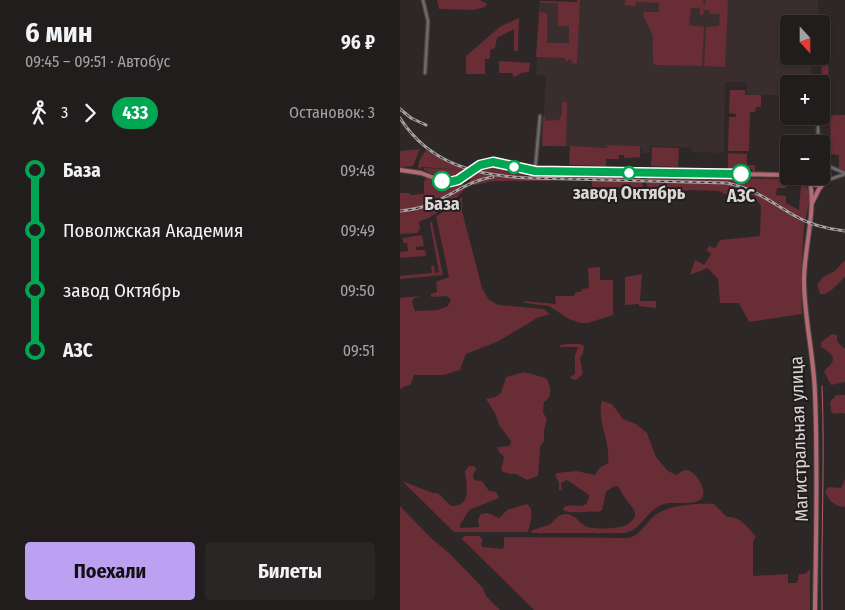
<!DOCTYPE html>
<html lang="ru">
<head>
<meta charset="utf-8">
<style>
	:root { --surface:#221d1d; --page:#2a2626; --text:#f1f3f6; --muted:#a2a2a4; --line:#3f3b3b; --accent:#bca0f2 }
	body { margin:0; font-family:"Fira Sans Condensed",sans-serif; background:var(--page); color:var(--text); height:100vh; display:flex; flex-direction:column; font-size:19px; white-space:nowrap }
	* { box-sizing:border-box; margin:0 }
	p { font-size:16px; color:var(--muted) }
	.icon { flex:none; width:28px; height:28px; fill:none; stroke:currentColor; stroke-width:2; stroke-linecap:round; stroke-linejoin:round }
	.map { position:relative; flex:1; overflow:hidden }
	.details { display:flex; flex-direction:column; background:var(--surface); width:400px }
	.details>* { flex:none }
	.badge { padding:0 10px; border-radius:16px; font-size:18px; line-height:32px }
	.needle { width:32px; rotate:159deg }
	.fabs { position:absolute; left:380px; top:15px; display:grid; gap:10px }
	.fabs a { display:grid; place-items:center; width:50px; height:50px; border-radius:5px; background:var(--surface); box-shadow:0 1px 4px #0004,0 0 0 1px var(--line); font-size:25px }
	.map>.badge { position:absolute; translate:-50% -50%; box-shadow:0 0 0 2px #fff }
	.legs { display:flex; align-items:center; gap:8px; height:55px; padding:0 25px; font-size:16px }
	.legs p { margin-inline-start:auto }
	.overview { display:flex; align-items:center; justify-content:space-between; height:85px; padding:0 25px }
	h1 { font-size:28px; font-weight:700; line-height:38px }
	.action { display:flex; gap:10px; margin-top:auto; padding:10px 25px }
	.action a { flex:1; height:58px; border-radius:5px; background:var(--accent); color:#111; font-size:20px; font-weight:700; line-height:58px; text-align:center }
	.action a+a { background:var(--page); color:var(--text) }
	ul { padding:0 25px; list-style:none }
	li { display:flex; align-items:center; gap:18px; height:60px; font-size:19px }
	li i { display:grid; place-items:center; width:8px; height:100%; margin:0 6px; background:currentColor }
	li i::after { content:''; width:12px; height:12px; margin:-6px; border:4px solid; border-radius:50%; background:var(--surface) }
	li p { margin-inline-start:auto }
	li:first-child i { background:linear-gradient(#0000 50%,currentColor 0) }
	li:last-child i { background:linear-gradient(currentColor 50%,#0000 0) }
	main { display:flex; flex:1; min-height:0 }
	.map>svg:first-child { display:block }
</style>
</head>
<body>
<main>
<section class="details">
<div class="overview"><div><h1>6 мин</h1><p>09:45 – 09:51 · Автобус</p></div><b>96 ₽</b></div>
<div class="legs"><svg class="icon" aria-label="walk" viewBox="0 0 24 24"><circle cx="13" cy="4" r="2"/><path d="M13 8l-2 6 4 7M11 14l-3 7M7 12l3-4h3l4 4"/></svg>3<svg class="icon" aria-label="forward" viewBox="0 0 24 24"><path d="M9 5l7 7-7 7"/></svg><b class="badge" style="background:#00a651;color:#fff">433</b><p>Остановок: 3</p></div>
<ul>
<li><i style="color:#00a651"></i><b>База</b><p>09:48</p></li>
<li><i style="color:#00a651"></i><span>Поволжская Академия</span><p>09:49</p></li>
<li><i style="color:#00a651"></i><span>завод Октябрь</span><p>09:50</p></li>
<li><i style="color:#00a651"></i><b>АЗС</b><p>09:51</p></li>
</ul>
<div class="action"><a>Поехали</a><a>Билеты</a></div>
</section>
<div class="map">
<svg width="445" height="610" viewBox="0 0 445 610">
	<rect width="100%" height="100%" fill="#2d2727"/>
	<polygon fill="#3a2d2e" points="177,0 418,0 418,20 416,21 417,24 389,24 389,56 412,56 410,84 389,84 389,95 347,95 346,82 325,82 324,153 292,152 292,148 277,147 250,146 250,153 242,153 241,146 208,145 207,148 142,146 146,76 136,75 140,1 177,2"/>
	<g fill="#682d35" fill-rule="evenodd">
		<polygon points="37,0 80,0 87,4 85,7 73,10 39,9"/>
		<path d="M177,0h3l-3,63 -3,1 -4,-5 -4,3 -1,-4 -29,-1 4,-56 37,1zM140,3h18v23h11v17h-22v-30l-7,-1z"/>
		<polygon points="220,0 303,0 304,4 306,4 305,0 328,0 325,67 304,66 306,27 319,26 320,14 310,14 310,11 304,10 303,15 300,15 300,8 291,8 289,25 304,27 302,66 255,65 253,62 253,36 243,15 244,12 259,12 259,3 236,2 235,6 225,5 225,0"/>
		<polygon points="119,18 118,51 114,51 114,29 97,38 95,48 90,50 90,59 85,59 85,74 66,74 66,56 101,26"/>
		<polygon points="429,42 428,89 421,94 422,44"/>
		<polygon points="99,61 130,63 129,72 121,73 115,77 113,76 112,73 99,73"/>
		<polygon points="330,90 345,90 345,95 361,95 361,107 356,107 355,112 350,112 349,151 328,151 329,117 336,117 336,114 329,113"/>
		<polygon points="162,102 167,102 166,146 142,146 143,117 145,117 145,121 159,120 162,114"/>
		<polygon points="433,115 445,115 445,170 439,170 439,155 431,154 430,118"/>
		<polygon points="207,145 240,146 240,157 224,158 224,155 219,155 219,159 206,159 206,166 169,165 170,146 207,148"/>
		<polygon points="252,147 279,148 278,167 251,166"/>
		<polygon points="20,149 13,166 0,167 0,151"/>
		<path d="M26,150l20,12 22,8c-23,15 -22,9 -44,0v-2l40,2 -42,-3 -1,2 -3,-1 1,-7z"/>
		<polygon points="328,153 347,154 347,165 355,165 355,172 353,172 352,169 328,169"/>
		<path d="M93,166l33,10h26l1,4 -4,1h-56l-18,4 -5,-2v-6c5,-8 14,-9 23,-11z"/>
		<polygon points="194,176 239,177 242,180 243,187 192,187 192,177"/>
		<path d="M250,177l140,2c8,0 15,1 18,10 4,11 -3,28 -4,39 -2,28 -3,57 -2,86l-53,8 -10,-19h-19l-2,-24 -10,-11 -18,7 5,-15 9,5 7,-11 -5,-4 3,-4 6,2 5,-8 40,-4 1,-30 -7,-10 -29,-2 -6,-3 -27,-1 -40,4 -3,-2 -4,-12zM387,184l14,1 -2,25 -13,-7v-7l-10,-1 1,-7h9z"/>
		<path d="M26,178c16,8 20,12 37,5l2,4c-6,12 -33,31 -46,35l1,7 -3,4 -17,1v-41h10v2l14,-1v-12z"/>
		<polygon points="62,197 62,211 82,288 89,300 98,305 144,309 150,314 137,318 99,341 66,354 60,370 43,375 14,375 11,384 0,389 0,298 20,296 14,298 12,302 15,311 38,310 48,306 51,299 46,296 31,297 31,294 37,292 36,282 49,277 36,217"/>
		<polygon points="31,221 32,222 43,275 0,279 0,276 32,273 31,266 34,265 35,273 39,272 30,224"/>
		<polygon points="22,235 24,246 16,247 16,250 25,250 26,256 0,258 0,252 8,251 7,243 3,243 3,238"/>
		<path d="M445,260v17c-7,6 -16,19 -25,17l-3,-9 6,-8 12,-6z"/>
		<polygon points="200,267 200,280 213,280 213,315 188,323 181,323 169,319 149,306 125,303 123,301 156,304 155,296 174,296 175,293 182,291 182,289 189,288 188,268"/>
		<polygon points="242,274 240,301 256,301 256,308 239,306 239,304 225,305 225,277"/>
		<path d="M432,334l5,1c-1,8 3,9 8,14v33l-14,3 -7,-14c2,-3 5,-4 7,-7 7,-8 -5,-14 -10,-17v-5z"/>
		<polygon points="168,344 181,344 184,346 183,354 180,358 183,374 176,380 171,379 170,377 175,374 175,355 178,347 160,347 160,345"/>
		<path d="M124,372l22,6c5,7 7,19 -2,24l-1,11 4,5 -3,13v10l-4,6 -2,29 -11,4 -11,-6h-6l-9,-3 3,-14 -5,-5 -2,-4 1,-1 12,-1 1,-5 -12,-16 -3,-10 -10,-16 9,-2 6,-4 5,-16z"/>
		<polygon points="436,395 445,395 445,414 443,413 434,414 431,411 430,402"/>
		<path d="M202,401l10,3 11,15 13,5 11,9 9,24 12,14 8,4c3,-2 7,-5 11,-5 8,1 21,20 15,28 -7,9 -31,2 -41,7 -15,7 -20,25 -36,28h-92l-3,-2 21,-7c7,-9 14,-14 25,-6 3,3 6,6 9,8 8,4 36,3 43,-2 15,-10 2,-18 -3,-26 -6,-9 -5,-18 -19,-6l-4,18 -4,2c-11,-2 -25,3 -35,-2l1,-3c12,-5 23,6 25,-12l-22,-15 -6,3 1,7h-3v-7l-4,-8 2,-2 19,-2 19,4 4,-7 9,-5c3,-20 -12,-44 -6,-62z"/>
		<path d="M69,466h5l2,3 -3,7 1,4 8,1 7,10 7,1 3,6 -30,12 -9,15v3l19,-1 -1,-7 3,-6 7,-1 11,5 8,-8 20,-6c8,6 3,19 1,28h-74l-52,-51 31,12h5l13,13c22,0 15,-21 14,-35z"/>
		<path d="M445,479v28c-10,0 -17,-7 -20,-16l3,-4 13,1z"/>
		<path d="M314,504l13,13c13,-1 21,10 29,20l-3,5v34l35,-2v9h9l2,-9h6l5,-5v41h-276l-72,-71 2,-3h15l4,3 -2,6 2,2 19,2 2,-2v-9l2,-1 123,1c11,-3 16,-14 24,-21 12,-12 44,-14 61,-13z"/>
		<polygon points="0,506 30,537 50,554 83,588 86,596 100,610 0,610"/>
	</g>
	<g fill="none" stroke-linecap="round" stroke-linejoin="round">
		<path stroke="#b35b65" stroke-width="1" d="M422,386c3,74 -1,149 0,224"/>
		<g stroke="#484444" stroke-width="5">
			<g id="minor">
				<polyline points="23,0 28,21 25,73"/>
				<polyline points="418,116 418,144"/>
				<polyline points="428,166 445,173"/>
				<polyline points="135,171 140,116"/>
				<polyline points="428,180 445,174"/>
			</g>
		</g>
		<g stroke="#484444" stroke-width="6">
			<g id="major">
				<polyline points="0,170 21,173 42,181 50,182 58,180 81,165 93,163 135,171 389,175"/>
				<polyline points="399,176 408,180"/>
				<polyline points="407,176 412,184 417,185 423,184"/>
				<path d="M410,182c6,28 -6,68 -6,98 0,38 10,76 11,114 3,72 1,144 0,216"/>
				<polyline points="412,203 419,189 429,177 428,168 421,163"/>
			</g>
		</g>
		<use href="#minor" stroke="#706969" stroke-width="2.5"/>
		<use href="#major" stroke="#b56973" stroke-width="4"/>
		<g stroke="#a7a2a2" stroke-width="3">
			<g id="rail">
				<polyline points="0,109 11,118 26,125"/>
				<path d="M0,118c30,47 78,58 130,60l197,5c31,7 43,19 70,34 14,8 31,12 48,14"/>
				<path d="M0,211c10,-1 21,-3 31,-7 21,-9 39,-24 62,-27"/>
			</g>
		</g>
		<use href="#rail" stroke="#231e1e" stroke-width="1" stroke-dasharray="4" stroke-linecap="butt"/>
	</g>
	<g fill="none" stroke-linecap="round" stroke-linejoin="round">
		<g stroke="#fff" stroke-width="11">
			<polyline id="line-1" points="42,181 50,182 58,180 80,165 93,162 135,171 341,174"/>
		</g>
		<use href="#line-1" stroke="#00a651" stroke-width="8"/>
	</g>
	<g fill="#fff" stroke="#00a651" stroke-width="2.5">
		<circle cx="114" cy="167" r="6"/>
		<circle cx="229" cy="173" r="6"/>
		<circle cx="341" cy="174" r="9"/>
		<circle cx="42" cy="181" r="9"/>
	</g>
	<g text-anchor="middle" stroke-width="4" stroke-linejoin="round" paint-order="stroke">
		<g font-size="18" font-weight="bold" fill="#dbd7d7" stroke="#231e1e">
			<text x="229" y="199">завод Октябрь</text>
			<text x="341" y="202">АЗС</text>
			<text x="42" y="210">База</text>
		</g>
		<g font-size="18" fill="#dbd7d7" stroke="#231e1e">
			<text transform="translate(399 439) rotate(-92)" y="6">Магистральная улица</text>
		</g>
	</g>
</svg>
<div class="fabs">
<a><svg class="needle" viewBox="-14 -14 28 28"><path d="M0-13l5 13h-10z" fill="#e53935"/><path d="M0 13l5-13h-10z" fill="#a2a2a4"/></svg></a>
<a>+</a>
<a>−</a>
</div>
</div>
</main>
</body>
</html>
